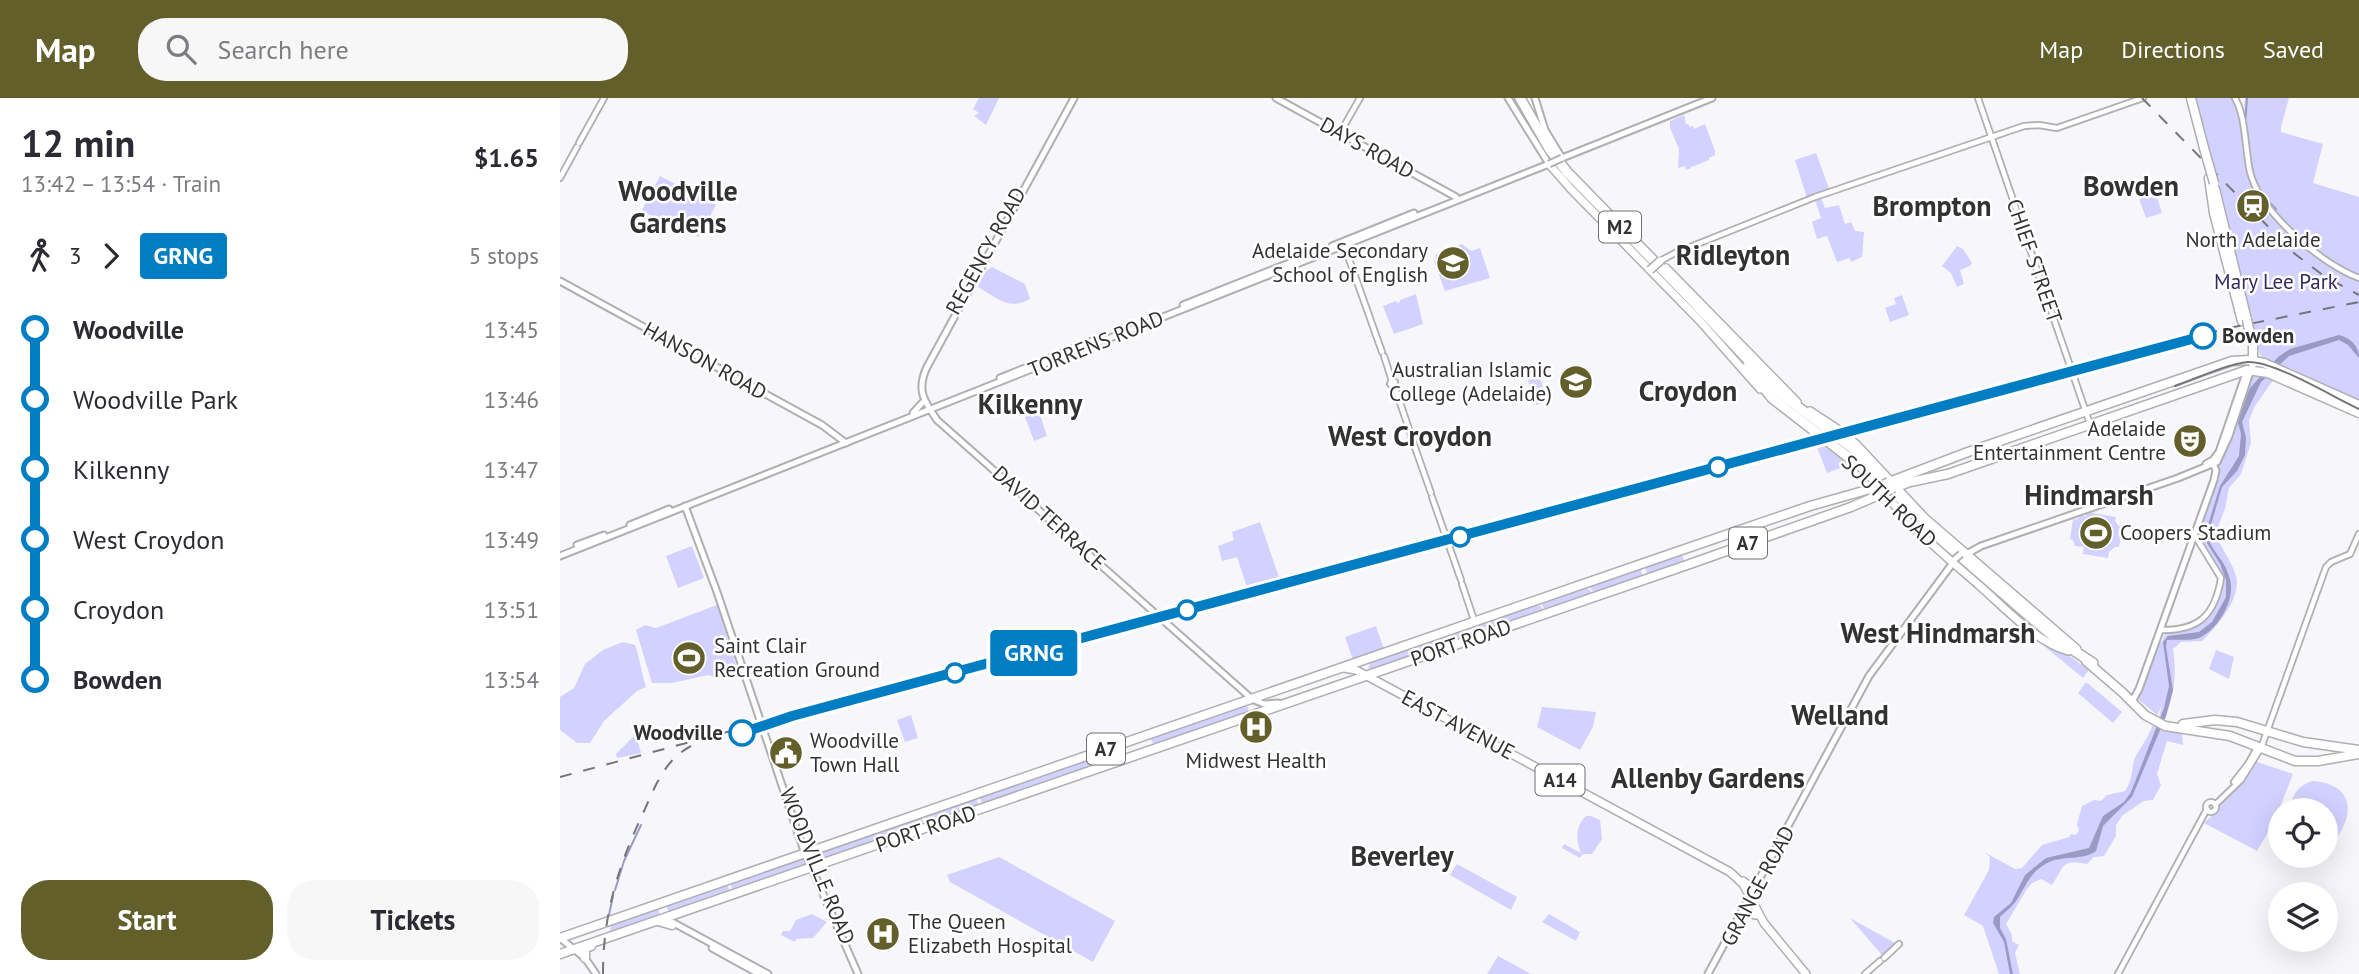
<!DOCTYPE html>
<html lang="en">
<head>
<meta charset="utf-8">
<style>
	:root { --surface:#fff; --page:#f7f7f7; --text:#2b2b33; --muted:#7c7c81; --accent:#625f2b }
	body { margin:0; font-family:"PT Sans",sans-serif; background:var(--page); color:var(--text); height:100vh; display:flex; flex-direction:column; font-size:26px; white-space:nowrap }
	* { box-sizing:border-box; margin:0 }
	p { font-size:23px; color:var(--muted) }
	.icon { flex:none; width:38px; height:38px; fill:none; stroke:currentColor; stroke-width:2; stroke-linecap:round; stroke-linejoin:round }
	.map { position:relative; flex:1; overflow:hidden }
	.drawer { display:flex; flex-direction:column; background:var(--surface); width:560px }
	.drawer>* { flex:none }
	.badge { padding:0 14px; border-radius:5px; font-size:24px; line-height:46px }
	.fabs { position:absolute; left:1708px; top:700px; display:grid; gap:14px }
	.fabs a { display:grid; place-items:center; width:70px; height:70px; border-radius:50%; background:var(--surface); box-shadow:0 7px 28px #0002; font-size:35px }
	.map>.badge { position:absolute; translate:-50% -50%; box-shadow:0 0 0 4px #fff }
	.legs { display:flex; align-items:center; gap:10px; height:77px; padding:0 21px; font-size:23px }
	.legs p { margin-inline-start:auto }
	.headline { display:flex; align-items:center; justify-content:space-between; height:119px; padding:0 21px }
	h1 { font-size:38px; font-weight:800; line-height:52px }
	.primary-button { display:flex; gap:14px; margin-top:auto; padding:14px 21px }
	.primary-button a { flex:1; height:80px; border-radius:28px; background:var(--accent); color:#fff; font-size:28px; font-weight:800; line-height:80px; text-align:center }
	.primary-button a+a { background:var(--page); color:var(--text) }
	ul { padding:0 21px; list-style:none }
	li { display:flex; align-items:center; gap:24px; height:70px; font-size:26px }
	li i { display:grid; place-items:center; width:10px; height:100%; margin:0 9px; background:currentColor }
	li i::after { content:''; width:18px; height:18px; margin:-9px; border:5px solid; border-radius:50%; background:var(--surface) }
	li p { margin-inline-start:auto }
	li:first-child i { background:linear-gradient(#0000 50%,currentColor 0) }
	li:last-child i { background:linear-gradient(currentColor 50%,#0000 0) }
	header { display:flex; align-items:center; gap:42px; box-sizing:border-box; height:98px; padding:0 35px; background:var(--accent); color:#fff }
	header strong { font-size:33px }
	nav { display:flex; gap:38px; margin-inline-start:auto; font-size:24px }
	.search { width:490px; height:63px; background:var(--page); display:flex; align-items:center; gap:18px; box-sizing:border-box; padding:0 24px; border-radius:28px; color:var(--muted); font-size:26px }
	main { display:flex; flex:1; min-height:0 }
	.map>svg:first-child { display:block }
</style>
</head>
<body>
<header>
<strong>Map</strong>
<div class="search"><svg class="icon" aria-label="search" viewBox="0 0 24 24"><circle cx="10" cy="10" r="6"/><path d="M15 15l6 6"/></svg>Search here</div>
<nav><a>Map</a><a>Directions</a><a>Saved</a></nav>
</header>
<main>
<section class="drawer">
<div class="headline"><div><h1>12 min</h1><p>13:42 – 13:54 · Train</p></div><b>$1.65</b></div>
<div class="legs"><svg class="icon" aria-label="walk" viewBox="0 0 24 24"><circle cx="13" cy="4" r="2"/><path d="M13 8l-2 6 4 7M11 14l-3 7M7 12l3-4h3l4 4"/></svg>3<svg class="icon" aria-label="forward" viewBox="0 0 24 24"><path d="M9 5l7 7-7 7"/></svg><b class="badge" style="background:#007dc3;color:#fff">GRNG</b><p>5 stops</p></div>
<ul>
<li><i style="color:#007dc3"></i><b>Woodville</b><p>13:45</p></li>
<li><i style="color:#007dc3"></i><span>Woodville Park</span><p>13:46</p></li>
<li><i style="color:#007dc3"></i><span>Kilkenny</span><p>13:47</p></li>
<li><i style="color:#007dc3"></i><span>West Croydon</span><p>13:49</p></li>
<li><i style="color:#007dc3"></i><span>Croydon</span><p>13:51</p></li>
<li><i style="color:#007dc3"></i><b>Bowden</b><p>13:54</p></li>
</ul>
<div class="primary-button"><a>Start</a><a>Tickets</a></div>
</section>
<div class="map">
<svg width="1799" height="876" viewBox="0 0 1799 876">
	<rect width="100%" height="100%" fill="#f7f7fb"/>
	<g fill="#d2d1ff">
		<polygon points="419,0 439,0 426,27 414,18 419,15 413,11"/>
		<path d="M1633,0h40c11,24 9,50 15,74 11,42 72,91 111,108v123l-93,-43 -6,-5z"/>
		<path d="M1685,0h44l-8,29v5l42,12 -10,39 46,14v79c-8,-3 -17,-6 -25,-11 -16,-9 -61,-52 -72,-67 -15,-23 -20,-75 -17,-100z"/>
		<polygon points="1124,17 1126,26 1128,26 1130,29 1133,28 1134,31 1145,26 1155,53 1155,57 1149,60 1149,62 1132,69 1131,67 1131,70 1126,72 1125,68 1118,70 1119,51 1110,30 1110,23"/>
		<polygon points="1256,55 1270,93 1247,100 1235,62"/>
		<path d="M100,78l56,29 -17,32c-20,-11 -38,-13 -57,-27z"/>
		<polygon points="1596,96 1602,115 1586,120 1579,101"/>
		<polygon points="1261,100 1265,110 1279,107 1285,126 1291,124 1295,133 1304,134 1302,159 1291,164 1290,160 1277,164 1267,138 1257,141 1252,124 1261,120 1255,102"/>
		<polygon points="902,146 911,153 920,150 930,180 885,193 874,163 876,162 875,157"/>
		<polygon points="1397,148 1403,151 1412,165 1410,168 1400,172 1404,186 1397,189 1391,175 1382,168"/>
		<path d="M432,169l33,17 5,15c-21,12 -33,-1 -52,-12l7,-15z"/>
		<polygon points="856,196 863,226 834,236 823,208 836,203 837,205 840,204 840,202"/>
		<polygon points="1342,197 1349,217 1330,224 1325,210 1336,206 1334,200"/>
		<polygon points="979,276 987,303 976,307 967,280"/>
		<path d="M1699,276l15,5 -19,27 -6,14 2,23 -10,31 -12,14 -4,21 -10,25c6,13 15,25 20,39 9,22 -16,51 -33,68l-21,1 -8,7c4,26 1,46 -8,70l-6,-3 3,-10 -5,9 -19,-16 20,-57 3,1 4,-9c29,-5 42,-6 53,-35 3,-7 6,-14 5,-22l-26,-46 54,-153z"/>
		<polygon points="479,314 487,338 474,343 465,319"/>
		<polygon points="1263,348 1291,366 1267,375 1257,349"/>
		<polygon points="1527,414 1556,419 1555,423 1559,428 1563,429 1559,449 1555,449 1549,454 1548,460 1523,456 1524,449 1515,448 1513,442 1510,441 1513,421 1516,422 1521,418 1526,418"/>
		<polygon points="700,424 720,482 688,492 677,459 662,463 658,448 674,442 672,434"/>
		<polygon points="132,448 144,480 118,490 106,458"/>
		<polygon points="1121,454 1125,465 1088,478 1084,467"/>
		<polygon points="1080,469 1083,479 1036,496 1027,487"/>
		<polygon points="1026,489 1034,496 987,512 983,509 981,503"/>
		<polygon points="977,505 985,513 932,531 919,528"/>
		<polygon points="157,507 178,573 158,580 148,577 112,585 92,585 76,532 85,527 96,530"/>
		<polygon points="816,528 824,551 793,562 785,539"/>
		<polygon points="905,531 910,533 907,538 860,555 858,547"/>
		<polygon points="1478,543 1511,559 1529,572 1523,580"/>
		<path d="M63,544l12,3c5,14 6,27 11,42l-9,4 -33,30 -14,22h-13l-17,-13v-33l14,-9 11,-24 18,-14z"/>
		<polygon points="854,548 857,557 812,572 808,570 811,564"/>
		<polygon points="1656,552 1674,559 1669,581 1649,571"/>
		<polygon points="1526,584 1562,614 1553,625 1518,595"/>
		<polygon points="685,607 689,610 686,615 594,647 590,640"/>
		<polygon points="982,609 1036,614 1033,629 1020,652 977,629"/>
		<polygon points="351,617 358,640 345,644 337,622"/>
		<path d="M1593,627l7,5 22,2 1,13 -16,-4 -10,33 4,11 -8,15 -9,1 -21,14 -7,10v11l-12,20 -10,1 -7,7c-26,-4 -21,0 -35,21l-11,-6 -9,4 -5,6 -21,35 6,11v6l7,4 -4,8 5,21h-21l-16,-48 -19,-11 25,-45 1,-13 -6,-5 31,17 7,-1 20,-23 27,-8 2,-3 5,1 3,-5 -2,-6 5,-18 12,-6 7,1 6,-6 18,-4c10,-15 5,-26 12,-37 6,-10 12,-19 16,-29z"/>
		<polygon points="81,631 85,642 78,644 81,655 57,660 56,656"/>
		<polygon points="544,656 547,664 423,707 419,699"/>
		<polygon points="1697,664 1733,676 1714,724 1697,753 1644,725 1656,714 1663,702 1685,680"/>
		<path d="M1753,683c31,2 44,22 28,50 -4,7 -7,12 -15,16v-37h-36c1,-14 8,-25 23,-29z"/>
		<polygon points="416,700 419,708 368,726 365,718"/>
		<polygon points="361,718 364,727 256,764 252,755"/>
		<path d="M1026,718h5l9,4 2,19 -10,15h-9l-3,4 -18,-10 2,-4 17,9c-5,-13 -6,-27 5,-37z"/>
		<polygon points="244,759 247,768 173,793 170,785"/>
		<polygon points="439,759 555,823 533,864 390,784 387,777"/>
		<polygon points="897,766 957,799 951,812 890,777"/>
		<polygon points="167,785 170,794 109,816 106,806"/>
		<polygon points="98,810 100,818 49,836 52,825"/>
		<polygon points="252,816 267,824 253,840 236,841 235,844 221,837 223,833 230,833 236,822"/>
		<polygon points="989,816 1020,834 1016,843 982,824"/>
		<polygon points="1290,820 1335,845 1335,847 1322,857"/>
		<polygon points="938,858 971,876 927,876"/>
	</g>
	<path fill="#9b9ac5" d="M1779,237c11,3 20,10 20,23l-11,-13 -9,-5 -50,16 -28,26 -19,40 4,16 -1,17 -8,16 -15,16 -14,48c1,12 13,22 18,33 2,6 6,14 5,21 0,17 -15,42 -32,49 -10,3 -22,1 -32,2l-1,7 7,43 -7,26 -34,81 -29,29 -7,25c-13,10 -34,4 -49,12 -18,10 -20,22 -31,38 -4,6 -11,11 -16,16v11l6,11 7,35h-3l-6,-32 -11,-19 1,-6 17,-14 14,-28 21,-17 43,-10 14,-32 21,-14 7,-10 33,-84 5,-22 -6,-44 5,-6 31,-4 13,-10 14,-25v-17l-6,-16 -13,-21v-15l13,-42 19,-30 2,-22 -4,-15 13,-31 28,-31 12,-8z"/>
	<g fill="none" stroke-linecap="round" stroke-linejoin="round">
		<g stroke="#9b9ac5" stroke-width="2">
			<polyline points="1685,27 1687,0"/>
			<polyline points="1689,53 1693,75"/>
			<polyline points="1704,99 1716,111"/>
			<polyline points="55,792 64,763 81,727"/>
			<polyline points="49,817 53,798"/>
		</g>
		<g stroke="#afafb2" stroke-width="8">
			<g id="tertiary">
				<polyline points="1418,0 1530,326"/>
				<path d="M1675,0c11,19 10,51 15,74 10,40 71,92 109,106"/>
				<polyline points="780,35 800,0"/>
				<polyline points="19,45 44,0"/>
				<polyline points="0,80 17,49"/>
				<polyline points="784,147 822,254"/>
				<polyline points="1100,163 1115,155 1255,99 1464,28 1479,27 1497,30 1583,0"/>
				<polyline points="824,258 832,283"/>
				<polyline points="834,287 835,284 832,283 830,286 834,287 850,334"/>
				<polyline points="851,338 871,395"/>
				<polyline points="872,399 901,482"/>
				<polyline points="902,486 915,525"/>
				<path d="M1600,532c38,1 55,-14 61,-52l-27,-44"/>
				<polyline points="1674,684 1688,666 1698,648"/>
				<circle cx="1651" cy="709" r="5"/>
				<polyline points="1655,707 1681,682 1701,650 1766,469 1771,464 1790,456 1799,436"/>
				<polyline points="1324,860 1339,846"/>
				<polyline points="1305,876 1320,863"/>
				<polyline points="1558,876 1647,711"/>
			</g>
		</g>
		<g stroke="#afafb2" stroke-width="9">
			<g id="secondary">
				<path d="M514,0l-147,269c-11,23 -3,34 10,53l315,279 12,5 14,-1"/>
				<polyline points="716,0 896,99 897,102"/>
				<polyline points="975,0 985,32 1002,60 1152,0"/>
				<polyline points="772,148 854,115"/>
				<polyline points="0,183 262,327 286,345"/>
				<polyline points="623,207 757,154"/>
				<polyline points="440,280 532,243"/>
				<polyline points="353,315 362,305"/>
				<polyline points="1646,366 1653,362 1659,354 1687,272"/>
				<polyline points="125,408 157,494 243,750 298,876"/>
				<polyline points="70,427 109,411"/>
				<polyline points="17,447 44,437"/>
				<polyline points="1405,457 1421,448 1618,380 1657,364 1669,338 1691,271"/>
				<polyline points="0,458 989,66 948,0"/>
				<polyline points="1574,600 1579,591 1654,382 1656,372 1652,364"/>
				<polyline points="112,824 208,876"/>
				<polyline points="1171,839 1193,799"/>
				<polyline points="0,840 25,860 36,876"/>
				<polyline points="152,850 199,876"/>
				<polyline points="1148,876 1309,578 1395,462"/>
			</g>
		</g>
		<g stroke="#afafb2" stroke-width="10">
			<g id="primary">
				<polyline points="989,66 1010,90 1140,223 1200,291"/>
				<polyline points="1106,170 1237,304"/>
				<polyline points="1250,313 1279,332 1296,346 1365,420 1517,551"/>
				<path d="M1289,360c26,18 42,46 63,67 22,22 46,42 69,62 26,23 54,54 87,64"/>
				<polyline points="784,570 796,572 1170,774 1183,786 1204,825 1246,876"/>
				<polyline points="1183,783 1190,788 1196,785"/>
				<polyline points="1185,814 1195,817"/>
			</g>
		</g>
		<g stroke="#afafb2" stroke-width="11">
			<g id="trunk">
				<polyline points="1631,0 1644,50"/>
				<polyline points="1649,80 1654,115 1682,223"/>
				<polyline points="1655,91 1686,218"/>
				<polyline points="1688,227 1693,244 1693,265"/>
				<polyline points="1329,384 1408,354 1672,263 1689,262 1704,265 1799,307"/>
				<polyline points="1334,390 1350,384 1388,376 1687,272 1708,275 1799,315"/>
				<polyline points="1526,563 1562,594 1585,617 1605,628 1670,638 1735,663 1758,663 1799,656"/>
				<polyline points="1623,626 1655,622 1677,624 1743,644 1799,652"/>
				<polyline points="98,823 112,827"/>
				<polyline points="0,840 1087,464 1250,408 1321,388"/>
				<polyline points="0,856 1127,467 1291,409 1326,394"/>
				<polyline points="25,860 25,850 31,848"/>
			</g>
		</g>
		<g stroke="#afafb2" stroke-width="12">
			<g id="motorway">
				<polyline points="960,0 990,52 1007,74 1126,196 1216,292 1292,350 1368,430 1468,517 1499,543 1533,565"/>
				<polyline points="1187,269 1212,300 1292,362"/>
			</g>
		</g>
		<use href="#tertiary" stroke="#fff" stroke-width="4.5"/>
		<use href="#secondary" stroke="#fff" stroke-width="5"/>
		<use href="#primary" stroke="#fff" stroke-width="7"/>
		<use href="#trunk" stroke="#fff" stroke-width="8"/>
		<use href="#motorway" stroke="#fff" stroke-width="9"/>
		<path stroke="#767679" stroke-width="2" d="M1615,288c21,-7 51,-22 73,-24 26,-1 85,35 111,47"/>
		<g stroke="#767679" stroke-width="2" stroke-dasharray="12 12" stroke-linecap="butt">
			<polyline points="1582,0 1735,156 1764,178 1799,197"/>
			<polyline points="0,679 1664,231 1799,204"/>
			<path d="M43,876c0,-62 16,-110 42,-165 11,-25 20,-49 46,-63"/>
		</g>
		<g stroke="#afafb2" stroke-width="9" stroke-linecap="butt">
			<g id="secondary-bridge">
				<polyline points="989,66 1002,60"/>
				<polyline points="1395,461 1401,456"/>
			</g>
		</g>
		<g stroke="#afafb2" stroke-width="10" stroke-linecap="butt">
			<polyline id="primary-bridge" points="1090,172 1100,163"/>
		</g>
		<g stroke="#afafb2" stroke-width="11" stroke-linecap="butt">
			<g id="trunk-bridge">
				<polyline points="1644,50 1654,85"/>
				<polyline points="1687,221 1688,227"/>
				<polyline points="1321,388 1329,384"/>
				<polyline points="1326,394 1334,390"/>
			</g>
		</g>
		<use href="#secondary-bridge" stroke="#fff" stroke-width="5"/>
		<use href="#primary-bridge" stroke="#fff" stroke-width="7"/>
		<use href="#trunk-bridge" stroke="#fff" stroke-width="8"/>
	</g>
	<g fill="none" stroke-linecap="round" stroke-linejoin="round">
		<g stroke="#fff" stroke-width="16">
			<polyline id="line-1" points="182,635 232,618 1643,238"/>
		</g>
		<use href="#line-1" stroke="#007dc3" stroke-width="10"/>
	</g>
	<defs>
		<g id="station-disc" transform="scale(1.75)"><circle r="9.5" fill="#625f2b" stroke="#fff"/><path d="M-3-6H3Q5-6 5-4V2Q5 4 3 4L4.5 6H3L1.5 4h-3L-3 6H-4.5L-3 4Q-5 4-5 2V-4Q-5-6-3-6ZM-3.5-4v3h7v-3ZM-3.5 1v1.5H-2V1ZM2 1v1.5H3.5V1Z" fill="#fff"/></g>
		<g id="school-disc" transform="scale(1.75)"><circle r="9.5" fill="#625f2b" stroke="#fff"/><path d="M0-5L7-2L0 1L-7-2ZM-4 1L0 2.5L4 1V4Q0 6-4 4Z" fill="#fff"/></g>
		<g id="theatre-disc" transform="scale(1.75)"><circle r="9.5" fill="#625f2b" stroke="#fff"/><path d="M-5-5.5Q0-4 5-5.5V0Q5 5 0 6Q-5 5-5 0ZM-3.3-2.5H-1v1.5H-3.3ZM1-2.5H3.3v1.5H1ZM-2.8 1Q0 5.5 2.8 1Z" fill="#fff"/></g>
		<g id="stadium-disc" transform="scale(1.75)"><circle r="9.5" fill="#625f2b" stroke="#fff"/><path d="M0-5a6.5 5 0 1 0 0 10a6.5 5 0 1 0 0-10ZM-3.5-1.8h7v3.6h-7Z" fill="#fff"/></g>
		<g id="hospital-disc" transform="scale(1.75)"><circle r="9.5" fill="#625f2b" stroke="#fff"/><path d="M-5-5h3v3.5h4V-5h3V5h-3V1.5h-4V5h-3Z" fill="#fff"/></g>
		<g id="civic-disc" transform="scale(1.75)"><circle r="9.5" fill="#625f2b" stroke="#fff"/><path d="M-.6-6.5H3V-4.5H.6V-3L4-1V1h2V6H-6V1h2V-1L-.6-3ZM-1.2 2.5V6h2.4V2.5Z" fill="#fff"/></g>
	</defs>
	<g fill-rule="evenodd">
		<use href="#station-disc" x="1693" y="108"/>
		<use href="#school-disc" x="893" y="165"/>
		<use href="#school-disc" x="1016" y="284"/>
		<use href="#theatre-disc" x="1630" y="343"/>
		<use href="#stadium-disc" x="1536" y="435"/>
		<use href="#stadium-disc" x="129" y="560"/>
		<use href="#hospital-disc" x="696" y="629"/>
		<use href="#civic-disc" x="226" y="655"/>
		<use href="#hospital-disc" x="323" y="836"/>
	</g>
	<g fill="#fff" stroke="#007dc3" stroke-width="3.5">
		<circle cx="1643" cy="238" r="12"/>
		<circle cx="1158" cy="369" r="9"/>
		<circle cx="900" cy="439" r="9"/>
		<circle cx="627" cy="512" r="9"/>
		<circle cx="395" cy="575" r="9"/>
		<circle cx="182" cy="635" r="12"/>
	</g>
	<g text-anchor="middle" stroke-width="5" stroke-linejoin="round" paint-order="stroke">
		<g fill="#fff" stroke="#707071" stroke-width="2">
			<rect x="1039" y="113.5" width="42" height="31" rx="5"/>
			<rect x="1169" y="429.5" width="38" height="31" rx="5"/>
			<rect x="527" y="635.5" width="38" height="31" rx="5"/>
			<rect x="975.5" y="666.5" width="49" height="31" rx="5"/>
		</g>
		<g font-size="19" font-weight="bold" fill="#323234">
			<text x="1060" y="136">M2</text>
			<text x="1188" y="452">A7</text>
			<text x="546" y="658">A7</text>
			<text x="1000" y="689">A14</text>
		</g>
		<g font-size="21" fill="#323234" stroke="#fff">
			<text transform="translate(807 50) rotate(29)" y="7">DAYS ROAD</text>
			<text transform="translate(426 153) rotate(-61)" y="7">REGENCY ROAD</text>
			<text transform="translate(1474 163) rotate(71)" y="7">CHIEF STREET</text>
			<text transform="translate(536 246) rotate(-22)" y="7">TORRENS ROAD</text>
			<text transform="translate(145 263) rotate(29)" y="7">HANSON ROAD</text>
			<text transform="translate(1329 403) rotate(44)" y="7">SOUTH ROAD</text>
			<text transform="translate(489 420) rotate(42)" y="7">DAVID TERRACE</text>
			<text transform="translate(901 545) rotate(-19)" y="7">PORT ROAD</text>
			<text transform="translate(898 627) rotate(28)" y="7">EAST AVENUE</text>
			<text transform="translate(366 731) rotate(-19)" y="7">PORT ROAD</text>
			<text transform="translate(257 768) rotate(68)" y="7">WOODVILLE ROAD</text>
			<text transform="translate(1198 788) rotate(-62)" y="7">GRANGE ROAD</text>
		</g>
		<g font-size="21" fill="#323234" stroke="#fff" text-anchor="start">
			<text x="1693" y="149" text-anchor="middle">North Adelaide</text>
			<text x="868" y="160" text-anchor="end">Adelaide Secondary<tspan x="868" dy="24">School of English</tspan></text>
			<text x="992" y="279" text-anchor="end">Australian Islamic<tspan x="992" dy="24">College (Adelaide)</tspan></text>
			<text x="1606" y="338" text-anchor="end">Adelaide<tspan x="1606" dy="24">Entertainment Centre</tspan></text>
			<text x="1560" y="442">Coopers Stadium</text>
			<text x="154" y="555">Saint Clair<tspan x="154" dy="24">Recreation Ground</tspan></text>
			<text x="250" y="650">Woodville<tspan x="250" dy="24">Town Hall</tspan></text>
			<text x="696" y="670" text-anchor="middle">Midwest Health</text>
			<text x="348" y="831">The Queen<tspan x="348" dy="24">Elizabeth Hospital</tspan></text>
		</g>
		<g font-size="21" fill="#322b62" stroke="#fff">
			<text x="1716" y="191">Mary Lee Park</text>
		</g>
		<g font-size="21" font-weight="bold" fill="#323234" stroke="#fff" text-anchor="start">
			<text x="1662" y="245">Bowden</text>
			<text x="163" y="642" text-anchor="end">Woodville</text>
		</g>
		<g font-size="28" font-weight="bold" fill="#323234" stroke="#fff">
			<text x="1571" y="98">Bowden</text>
			<text x="118" y="103">Woodville<tspan x="118" dy="32">Gardens</tspan></text>
			<text x="1372" y="118">Brompton</text>
			<text x="1173" y="167">Ridleyton</text>
			<text x="1128" y="303">Croydon</text>
			<text x="470" y="316">Kilkenny</text>
			<text x="850" y="348">West Croydon</text>
			<text x="1529" y="407">Hindmarsh</text>
			<text x="1378" y="545">West Hindmarsh</text>
			<text x="1280" y="627">Welland</text>
			<text x="1148" y="690">Allenby Gardens</text>
			<text x="842" y="768">Beverley</text>
		</g>
	</g>
</svg>
<div class="fabs">
<a><svg class="icon" aria-label="locate" viewBox="0 0 24 24"><circle cx="12" cy="12" r="6"/><path d="M12 2v4M12 18v4M2 12h4M18 12h4"/></svg></a>
<a><svg class="icon" aria-label="layers" viewBox="0 0 24 24"><path d="M12 4l9 5-9 5-9-5zM3 14l9 5 9-5"/></svg></a>
</div>
<b class="badge" style="left:474px;top:555px;background:#007dc3;color:#fff">GRNG</b>
</div>
</main>
</body>
</html>
